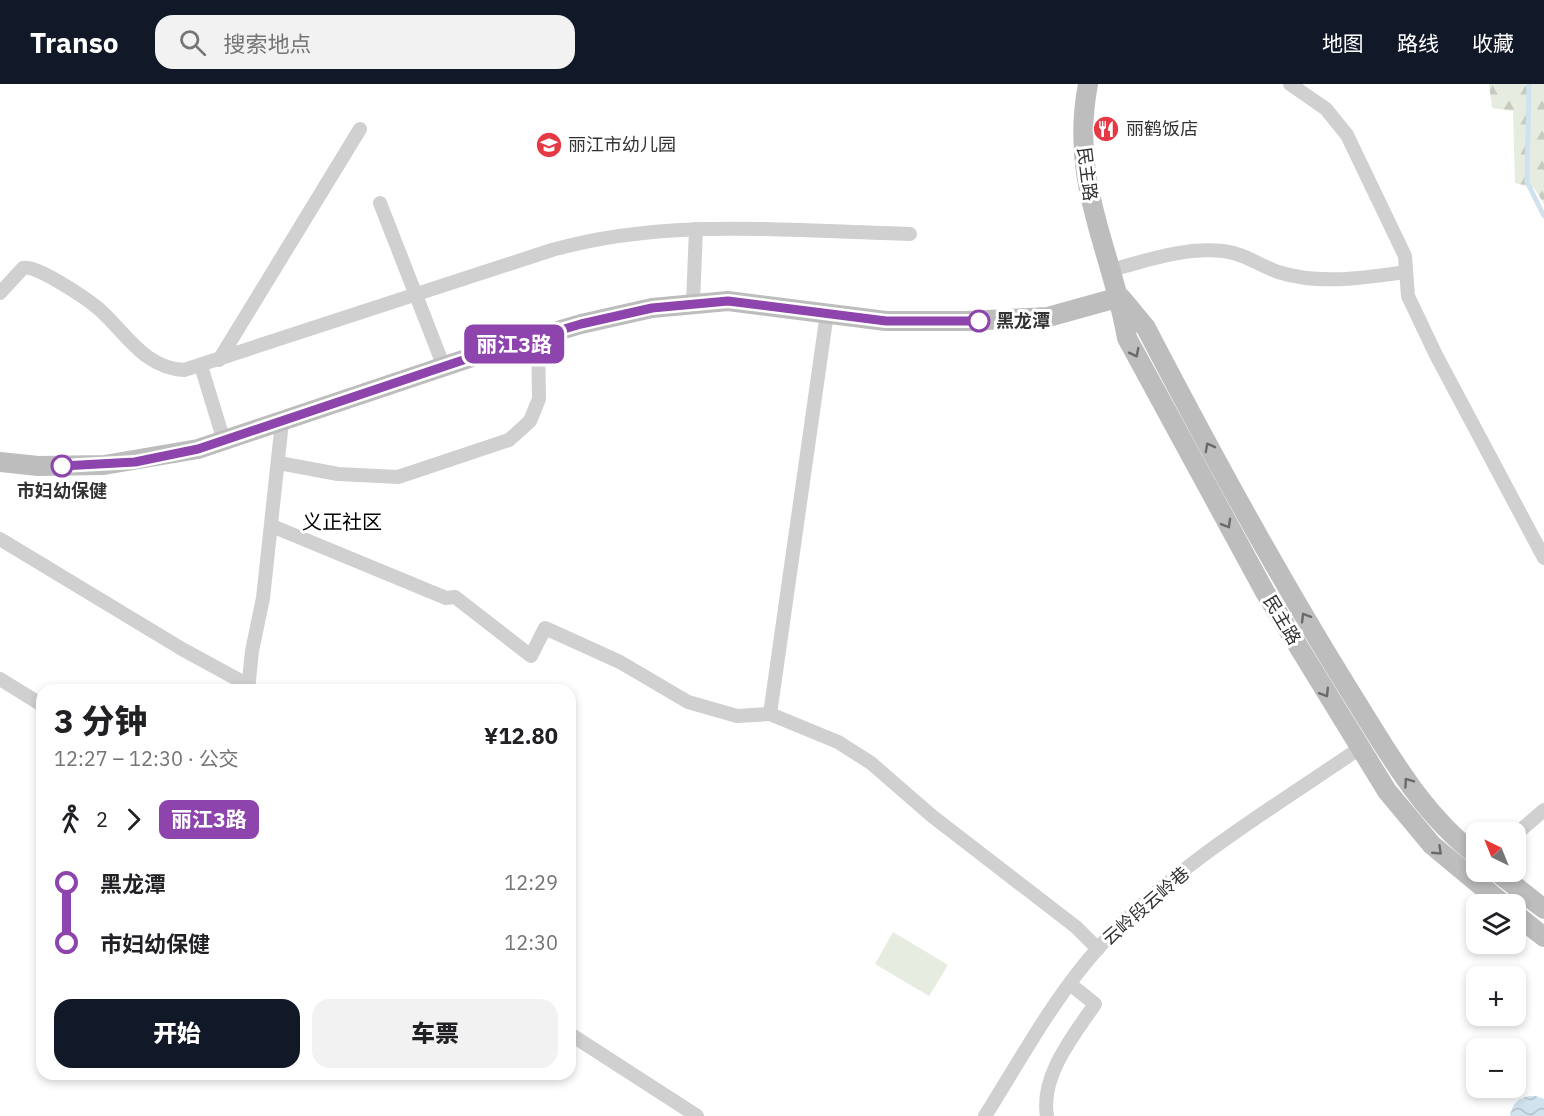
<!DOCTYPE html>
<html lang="zh">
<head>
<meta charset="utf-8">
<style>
	:root { --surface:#fff; --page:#f2f2f2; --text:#202124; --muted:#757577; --accent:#111827 }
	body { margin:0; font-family:"IBM Plex Sans","Noto Sans SC",sans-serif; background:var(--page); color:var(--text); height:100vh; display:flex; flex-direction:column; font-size:22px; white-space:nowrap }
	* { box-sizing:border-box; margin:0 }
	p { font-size:20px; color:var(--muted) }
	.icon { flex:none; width:33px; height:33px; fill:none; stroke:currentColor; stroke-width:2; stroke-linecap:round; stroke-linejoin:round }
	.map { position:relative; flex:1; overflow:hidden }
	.sheet { position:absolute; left:36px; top:600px; width:540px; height:396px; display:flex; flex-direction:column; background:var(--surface); border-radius:18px; box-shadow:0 3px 9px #0003 }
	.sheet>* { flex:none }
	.badge { padding:0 12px; border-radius:9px; font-size:21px; line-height:39px }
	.needle { width:39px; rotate:317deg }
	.controls { position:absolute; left:1466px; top:738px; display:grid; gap:12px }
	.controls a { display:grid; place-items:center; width:60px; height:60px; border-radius:12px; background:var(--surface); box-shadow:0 3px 9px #0003; font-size:30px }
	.map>.badge { position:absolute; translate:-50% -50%; box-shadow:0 0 0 3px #fff }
	.legs { display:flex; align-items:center; gap:9px; height:66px; padding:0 18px; font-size:20px }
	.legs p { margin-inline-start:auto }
	.headline { display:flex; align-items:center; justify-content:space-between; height:102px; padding:0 18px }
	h1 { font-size:33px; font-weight:800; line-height:45px }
	.button { display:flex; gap:12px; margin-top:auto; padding:12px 18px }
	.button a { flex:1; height:69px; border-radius:18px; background:var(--accent); color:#fff; font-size:24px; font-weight:800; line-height:69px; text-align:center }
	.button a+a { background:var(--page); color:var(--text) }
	ul { padding:0 18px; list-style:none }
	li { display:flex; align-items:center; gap:21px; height:60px; font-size:22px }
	li i { display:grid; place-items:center; width:9px; height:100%; margin:0 8px; background:currentColor }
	li i::after { content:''; width:15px; height:15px; margin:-8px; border:4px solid; border-radius:50%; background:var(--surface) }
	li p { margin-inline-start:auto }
	li:first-child i { background:linear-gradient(#0000 50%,currentColor 0) }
	li:last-child i { background:linear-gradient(currentColor 50%,#0000 0) }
	header { display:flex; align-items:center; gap:36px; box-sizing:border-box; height:84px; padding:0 30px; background:var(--accent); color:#fff }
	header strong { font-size:28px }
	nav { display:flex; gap:33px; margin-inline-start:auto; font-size:21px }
	.search { width:420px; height:54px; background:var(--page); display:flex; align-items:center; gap:15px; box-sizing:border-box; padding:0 21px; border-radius:18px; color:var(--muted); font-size:22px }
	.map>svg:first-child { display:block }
</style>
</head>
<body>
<header>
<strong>Transo</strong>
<div class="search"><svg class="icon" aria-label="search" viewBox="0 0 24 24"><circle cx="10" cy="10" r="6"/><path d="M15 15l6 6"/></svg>搜索地点</div>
<nav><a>地图</a><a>路线</a><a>收藏</a></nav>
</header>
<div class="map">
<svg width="1544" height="1032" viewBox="0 0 1544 1032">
	<defs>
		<pattern id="forest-firs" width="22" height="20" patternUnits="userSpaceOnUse" patternTransform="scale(1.5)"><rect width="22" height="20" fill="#e6ecdf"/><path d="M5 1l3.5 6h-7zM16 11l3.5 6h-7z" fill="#c6cbc0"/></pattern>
		<pattern id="water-waves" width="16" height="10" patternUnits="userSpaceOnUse" patternTransform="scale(1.5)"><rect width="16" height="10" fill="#cfe2ee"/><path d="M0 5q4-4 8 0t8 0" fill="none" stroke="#b2c2cd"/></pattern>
	</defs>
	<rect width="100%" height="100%" fill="#fff"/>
	<polygon fill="url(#forest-firs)" points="1489,0 1544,0 1544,120 1534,104 1515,99 1513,27 1492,24"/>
	<polygon fill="#e6ecdf" points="893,848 948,881 929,912 875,880"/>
	<path fill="url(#water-waves)" d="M1536,1012l8,3v17h-34c2,-14 11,-21 26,-20z"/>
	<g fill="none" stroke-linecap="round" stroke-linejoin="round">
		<polyline stroke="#cfe2ee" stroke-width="5" points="1529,0 1527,98 1544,132"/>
		<g stroke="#d0d0d0" stroke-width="14">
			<polyline points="1290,0 1326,25 1347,51 1405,172 1408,212 1436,271 1544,474"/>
			<polyline points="380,119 444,283"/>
			<path d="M1111,186c37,-10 73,-23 112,-19 20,2 36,14 55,21 41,13 86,6 127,0"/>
			<path d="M0,209l23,-25c13,-4 64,31 76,41 27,24 45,59 85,61l368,-120c116,-33 239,-19 358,-16"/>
			<polyline points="693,219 696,145"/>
			<polyline points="219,276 360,45"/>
			<polyline points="201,282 224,357"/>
			<polyline points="279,379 338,390 398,393 509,356 530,337 539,315 538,253"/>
			<polyline points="272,442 446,514 455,513 531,572 545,544 620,578 688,618 737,632 770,630 838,658 871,679 932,732 1076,843 1098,865"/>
			<polyline points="0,455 182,565 248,601"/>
			<polyline points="0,595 42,621"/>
			<polyline points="248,606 252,567 263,514 282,338"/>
			<polyline points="770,630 827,229"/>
			<polyline points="1515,751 1544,726"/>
			<polyline points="570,950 697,1032"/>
			<path d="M985,1032c36,-57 69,-119 115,-170 74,-80 171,-137 260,-198"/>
			<path d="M1047,1032c-7,-40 27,-81 48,-112l-25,-20"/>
		</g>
		<g stroke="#bdbdbd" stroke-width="20">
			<path d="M1088,0c-19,99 23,162 39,254l138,254 122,199 45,54 71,59"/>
			<path d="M1122,215l24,29c64,123 130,245 203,362 37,59 71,122 127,165"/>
			<polyline points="0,378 38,382 104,381 198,365 493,266 581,240 652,224 728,217 886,237 967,237 1048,233 1120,213"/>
			<polyline points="1497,788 1544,825"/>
			<polyline points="1515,830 1544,853"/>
		</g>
	</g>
	<defs><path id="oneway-chevron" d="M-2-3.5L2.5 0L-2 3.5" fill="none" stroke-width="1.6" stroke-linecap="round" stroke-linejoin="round" transform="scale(1.5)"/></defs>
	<g stroke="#6a6a6a">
		<use href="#oneway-chevron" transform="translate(1135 269) rotate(63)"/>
		<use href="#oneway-chevron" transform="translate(1209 363) rotate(-118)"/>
		<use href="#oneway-chevron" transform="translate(1227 440) rotate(60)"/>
		<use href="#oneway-chevron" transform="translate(1305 533) rotate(-121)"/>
		<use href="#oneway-chevron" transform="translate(1325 609) rotate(58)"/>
		<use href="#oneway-chevron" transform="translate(1408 698) rotate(-125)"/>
		<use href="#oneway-chevron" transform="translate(1438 767) rotate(43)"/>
	</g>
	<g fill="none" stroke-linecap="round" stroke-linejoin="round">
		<g stroke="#fff" stroke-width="14">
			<polyline id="line-1" points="62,382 135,378 198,365 493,266 581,240 652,224 728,217 886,237 979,237"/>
		</g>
		<use href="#line-1" stroke="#8e44ad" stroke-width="9"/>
	</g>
	<defs>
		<g id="restaurant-disc" transform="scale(1.35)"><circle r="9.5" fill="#e63946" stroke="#fff"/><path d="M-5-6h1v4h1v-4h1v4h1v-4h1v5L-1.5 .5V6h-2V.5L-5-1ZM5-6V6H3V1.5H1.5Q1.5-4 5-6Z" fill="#fff"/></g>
		<g id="school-disc" transform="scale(1.35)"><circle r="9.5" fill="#e63946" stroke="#fff"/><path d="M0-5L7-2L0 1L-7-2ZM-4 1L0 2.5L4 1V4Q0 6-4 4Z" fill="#fff"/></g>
	</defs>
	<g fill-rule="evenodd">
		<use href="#restaurant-disc" x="1106" y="45"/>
		<use href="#school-disc" x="549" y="61"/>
	</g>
	<g fill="#fff" stroke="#8e44ad" stroke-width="3">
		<circle cx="979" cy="237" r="10"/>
		<circle cx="62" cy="382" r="10"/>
	</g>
	<g text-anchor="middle" stroke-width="6" stroke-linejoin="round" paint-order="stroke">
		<g font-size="18" fill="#333" stroke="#fff" text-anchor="start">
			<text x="1126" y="51">丽鹤饭店</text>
			<text x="568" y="67">丽江市幼儿园</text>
		</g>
		<g font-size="18" fill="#333" stroke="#fff">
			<text transform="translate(1087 90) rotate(83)" y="6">民主路</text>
			<text transform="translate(1282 536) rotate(59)" y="6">民主路</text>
			<text transform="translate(1146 822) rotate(-41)" y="6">云岭段云岭巷</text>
		</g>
		<g font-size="18" font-weight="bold" fill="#333" stroke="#fff" text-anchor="start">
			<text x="996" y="243">黑龙潭</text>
			<text x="62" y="413" text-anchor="middle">市妇幼保健</text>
		</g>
		<g font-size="20" fill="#000" stroke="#fff">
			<text x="342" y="445">义正社区</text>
		</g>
	</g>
</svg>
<div class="controls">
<a><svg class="needle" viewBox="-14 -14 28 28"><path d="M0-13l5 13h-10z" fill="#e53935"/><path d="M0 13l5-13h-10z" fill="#757577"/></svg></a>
<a><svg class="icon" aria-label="layers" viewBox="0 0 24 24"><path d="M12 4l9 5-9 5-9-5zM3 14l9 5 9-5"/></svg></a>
<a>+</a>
<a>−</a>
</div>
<b class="badge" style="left:514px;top:260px;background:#8e44ad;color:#fff">丽江3路</b>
<section class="sheet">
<div class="headline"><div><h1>3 分钟</h1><p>12:27 – 12:30 · 公交</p></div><b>¥12.80</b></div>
<div class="legs"><svg class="icon" aria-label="walk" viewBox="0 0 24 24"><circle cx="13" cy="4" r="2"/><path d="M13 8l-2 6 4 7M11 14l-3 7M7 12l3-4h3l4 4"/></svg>2<svg class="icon" aria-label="forward" viewBox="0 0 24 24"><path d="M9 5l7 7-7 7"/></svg><b class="badge" style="background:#8e44ad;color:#fff">丽江3路</b></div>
<ul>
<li><i style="color:#8e44ad"></i><b>黑龙潭</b><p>12:29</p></li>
<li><i style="color:#8e44ad"></i><b>市妇幼保健</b><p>12:30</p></li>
</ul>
<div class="button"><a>开始</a><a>车票</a></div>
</section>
</div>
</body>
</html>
